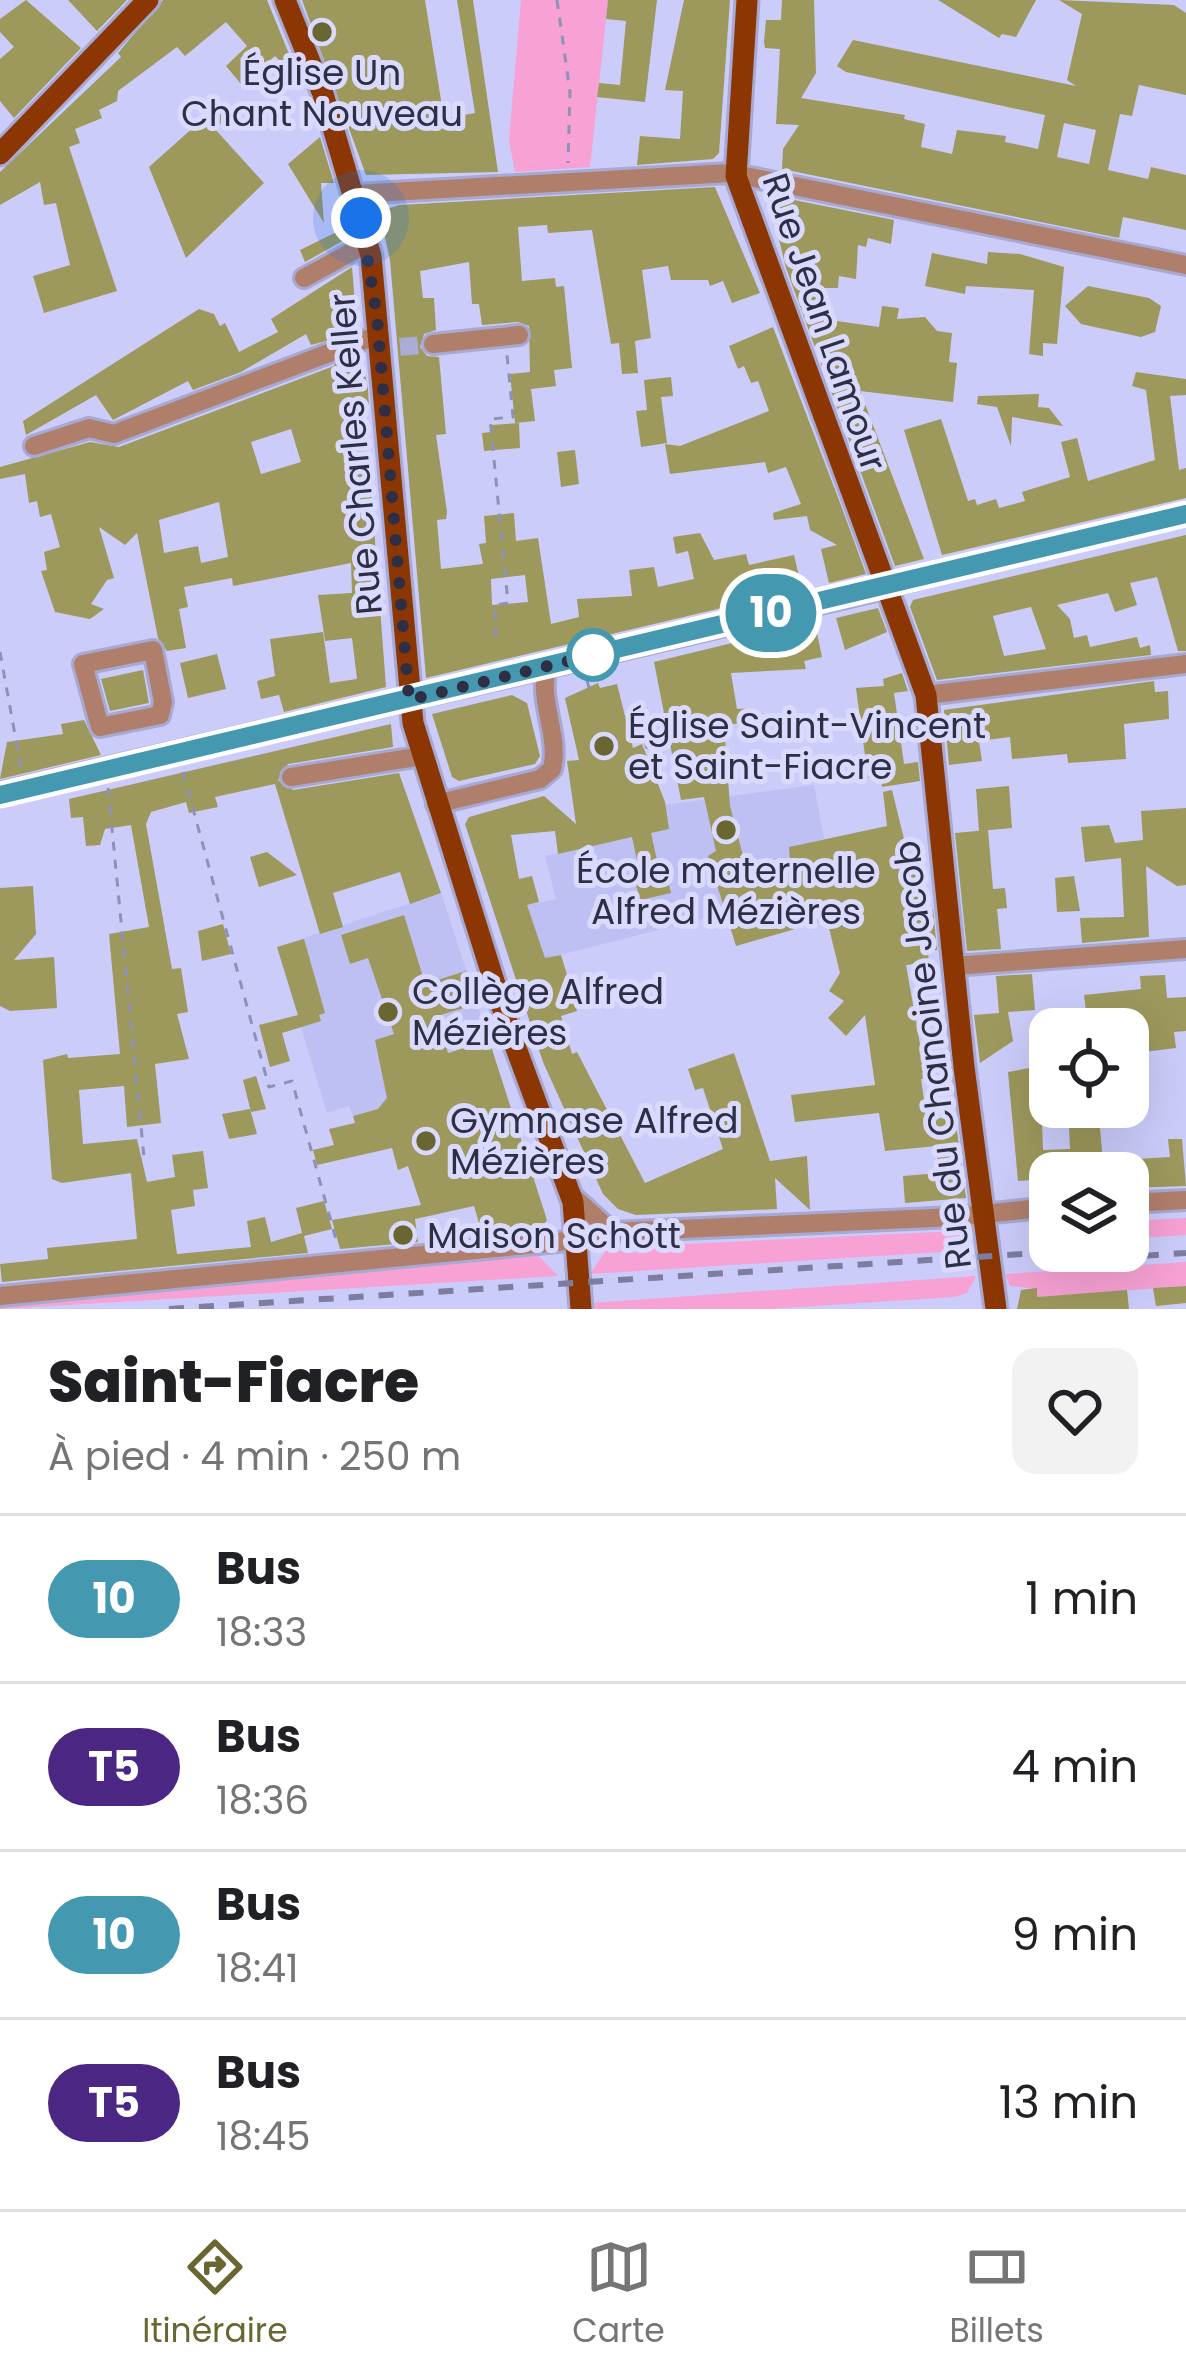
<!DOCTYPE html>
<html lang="fr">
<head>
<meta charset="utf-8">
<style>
	:root { --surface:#fff; --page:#f2f2f2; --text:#202124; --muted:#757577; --line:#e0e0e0; --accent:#6a6632 }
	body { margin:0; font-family:Poppins,sans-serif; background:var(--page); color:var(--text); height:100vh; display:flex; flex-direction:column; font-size:45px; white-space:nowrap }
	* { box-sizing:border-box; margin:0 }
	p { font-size:39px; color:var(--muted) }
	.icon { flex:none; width:66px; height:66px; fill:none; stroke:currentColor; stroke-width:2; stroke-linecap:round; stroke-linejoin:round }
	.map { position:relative; height:1309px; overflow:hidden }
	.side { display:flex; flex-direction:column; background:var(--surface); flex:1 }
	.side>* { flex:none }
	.badge { padding:0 24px; border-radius:39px; font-size:42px; line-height:78px }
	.controls { position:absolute; left:1029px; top:1008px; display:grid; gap:24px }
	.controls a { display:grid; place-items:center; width:120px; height:120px; border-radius:24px; background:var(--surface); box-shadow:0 12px 48px #0002; font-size:60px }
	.you { position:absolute; width:60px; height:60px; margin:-30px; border:9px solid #fff; border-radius:50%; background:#1a73e8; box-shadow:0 0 0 18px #1a73e833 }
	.map>.badge { position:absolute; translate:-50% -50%; box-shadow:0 0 0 6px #fff }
	.round { display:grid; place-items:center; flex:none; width:126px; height:126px; border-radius:24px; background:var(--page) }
	.summary { display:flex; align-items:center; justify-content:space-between; height:204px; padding:0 48px }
	h1 { font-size:57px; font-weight:800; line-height:90px }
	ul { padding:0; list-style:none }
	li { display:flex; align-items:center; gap:36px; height:168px; padding:0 48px; border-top:3px solid var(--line) }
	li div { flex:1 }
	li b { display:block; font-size:45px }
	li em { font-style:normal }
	li .badge { min-width:132px; font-weight:700; text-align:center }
	.tabs { display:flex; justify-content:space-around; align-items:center; height:168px; border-top:3px solid var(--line); background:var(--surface); font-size:33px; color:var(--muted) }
	.tabs a { display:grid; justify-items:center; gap:6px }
	.tabs .current { color:var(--accent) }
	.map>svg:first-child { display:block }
</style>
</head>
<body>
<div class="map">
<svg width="1186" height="1309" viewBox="0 0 1186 1309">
	<rect width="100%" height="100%" fill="#cbccfa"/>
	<g fill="#bebff2">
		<polygon points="814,785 824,839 789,847 790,860 753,906 512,967 494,913 556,899 545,856 668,829 664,805"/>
		<polygon points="441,893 489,1040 407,1064 387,1106 353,1116 349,1106 327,1113 277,947"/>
	</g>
	<g fill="#f7a1d4">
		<polygon points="521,0 608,0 590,167 515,172 509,140"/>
		<polygon points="1186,1218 1186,1235 1128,1239 1128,1221"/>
		<polygon points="959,1231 973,1250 590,1274 607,1249 634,1253 643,1246"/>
		<polygon points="535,1252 558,1276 0,1309 0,1303"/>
		<polygon points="1186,1262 1186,1286 1037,1297 1036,1289 1010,1286 1005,1274"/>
		<polygon points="976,1276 967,1293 954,1297 768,1309 597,1309 591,1303"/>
	</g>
	<g fill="#9d985c" fill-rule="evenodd">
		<polygon points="26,0 81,48 14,118 0,101 0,59 14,47 0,32 0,19"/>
		<polygon points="68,0 127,0 97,31"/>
		<polygon points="163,0 267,0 300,81 275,56 241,84 226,66 247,46 226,22 185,56 177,47 118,91 117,101 99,110 102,118 75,129 80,143 69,147 117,291 44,313 33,276 70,265 56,203 44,205 40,182 0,205 0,172 121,57 118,53"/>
		<polygon points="302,0 425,0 444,119 475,113 457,0 473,0 498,172 366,175"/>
		<polygon points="608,0 657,0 645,102 597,97 599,83 620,85 626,21 606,19"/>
		<polygon points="684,0 730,0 719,153 713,159 637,165 640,136 680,139 683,91 665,90"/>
		<path d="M782,0h32l2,73 -15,25 104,17 -1,4 21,5 -4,23 31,7 5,-24 49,6 -1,6 33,7 7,-34 -199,-43 -9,-6 16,-26 223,46 -9,-6 15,-66 -23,-14 115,5 12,8v82l-47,-10 -7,31 -12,-2 -12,56 40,9 3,-12 35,8v55l-63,-13 -4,21 -337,-69 1,-20 16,-24 -23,-1 4,-75 -15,-1 -1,-6 2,-22h15zM1064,123l32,7 -7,34 -32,-7z"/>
		<polygon points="938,0 1036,0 1016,37 1002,34 999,38"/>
		<polygon points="223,101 233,112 215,129 264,183 186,258 149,167"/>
		<polygon points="320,137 334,183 321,183 324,223 288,164"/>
		<path d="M715,187l45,106 -28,10 -9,-22 -13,5 -2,-6h-37l-3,-14 -26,4 9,68 -16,3 3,32 -16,1 -3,-31 -8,1 -19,-114 -44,3 -1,-8 -29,2 4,54 33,-3 1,9 8,-1 8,82 -18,2 2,16 -25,3 4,32 -20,2 -5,-49 20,-2 -1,-46 -11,-4 -36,3 -3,-21h-7l-3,-42 -49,9 3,27h11l2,32 -12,4 -4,13 7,9 12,1 7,77 -10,1 11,77 -1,7 -9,1 4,49 42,-5 -4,-20 7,-1 -2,-27 30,-3 2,28 22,-3 13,86 28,-7 -2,-18 55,-3 -3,-26 25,-3 4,20 36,-8 -6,-28 -12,3 -3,-17 27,-4 14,27 32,-6 3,11 45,-10 8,34 -376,89 -36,-418 -11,-49 21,-6zM525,575l3,27 -36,3 -1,-26z"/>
		<polygon points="774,196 894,220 891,244 868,238 866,247 858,245 856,279 839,276 838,288 821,288 830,320 879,327 882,306 899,308 897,319 925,317 937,331 952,333 949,362 957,363 953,402 860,391 924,559 895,566 786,268 770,202"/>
		<polygon points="347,227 348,238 305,262 300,250"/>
		<polygon points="988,252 1020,254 1064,267 1057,344 1043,343 1043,356 1029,354 1034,290 966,286 965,294 925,286 932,253 987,264"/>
		<path d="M352,267l5,61 -9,6 -2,11 15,10 7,34 1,18 -4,1 21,279 -102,25 -5,-17 -18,4 -4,-18 18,-5 -5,-37 53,-7 7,51 27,-4 -5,-41 -27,3 -7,-46 34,-2 -1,-30 -118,23 -1,-8 -48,9 4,20 -9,2 7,39 -19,3 -9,-13 -21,-105 -12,12 -26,-18 15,51 -7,2 -16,24 13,5 -14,10 -35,-7 -14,-41 6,-1 -3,-18 16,-5 -9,-33 -11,3 -3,-16 -8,2 -4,-29 -25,5v-12l90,-25 29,5 215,-81 8,-17 -12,-9 -19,5 -5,-11 -65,38 -48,18 -5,-9 -75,39 -17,-25 -70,40 -3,-14 176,-112 15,5 6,12 5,-3 14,29 39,-20 -7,-13zM291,429l10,33 -40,12 -10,-32zM219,502l9,55 -27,6 -3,-17 -34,7 -5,-33z"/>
		<polygon points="1088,286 1149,298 1161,306 1155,332 1141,337 1081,324 1065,306"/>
		<polygon points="773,327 842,508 866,574 829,583 821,549 837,545 810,530 807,516 774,520 773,513 801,504 786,467 768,473 765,462 670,474 665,444 680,446 769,411 758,381 751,383 744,366 738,369 729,346"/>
		<polygon points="1136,372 1186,379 1186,395 1170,396 1179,470 1186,468 1186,498 942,555 904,430 941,419 968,501 975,499 977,505 996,499 999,508 1025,501 1022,492 1070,477 1061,442 1077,438 1088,481 1155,460 1146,390 1132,386"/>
		<polygon points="671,377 673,396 661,397 667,443 641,447 636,411 647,410 644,380"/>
		<polygon points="1039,394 1038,407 1049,408 1063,426 1012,417 1011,446 997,407 977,404 978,396"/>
		<polygon points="519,423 520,448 484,451 482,433 492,432 492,425"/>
		<polygon points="575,450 579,484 561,487 557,452"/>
		<path d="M1186,535v116h-8l-21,-74 -27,6 7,22 -22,7 -7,-19 -51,12 13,14 4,19 13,-3 3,12 47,-10 3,11 10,-3 1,10 -214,25 -27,-73 3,-7zM1031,607l15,42 -42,7 -11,-40z"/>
		<polygon points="878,608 887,632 845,650 836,618"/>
		<polygon points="815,623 822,657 804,661 806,669 731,673 737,709 752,708 754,722 724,725 730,806 743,856 749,868 790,860 789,847 887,826 883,792 892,790 909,859 913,857 929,910 933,909 937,950 928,951 929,962 906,965 926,1078 921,1079 927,1120 955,1116 966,1198 905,1203 903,1176 939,1173 936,1146 885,1151 879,1113 795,1122 791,1095 875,1085 865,1015 846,1036 828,1018 844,1001 829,991 840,973 827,920 736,946 708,856 716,851 704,797 681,800 654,662"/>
		<polygon points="217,654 226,689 188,698 180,663"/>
		<polygon points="143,670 149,703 110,711 101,679"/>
		<polygon points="902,673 908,691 894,693 904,764 918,762 920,781 882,787 881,776 868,778 856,688 884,686 883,679"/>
		<polygon points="1154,681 1155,692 1168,691 1169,719 1124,724 1126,759 1068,763 1067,754 1012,759 1010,737 979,741 982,761 949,765 944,710"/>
		<polygon points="598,683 600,688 617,684 633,748 642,744 665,802 669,829 651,833 660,874 666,873 671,893 640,900 635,880 641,879 632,837 558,854 555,831 511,835 519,879 532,876 539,902 527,905 545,958 561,955 572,991 577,1011 561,1016 572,1054 577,1052 645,1183 723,1149 703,1088 695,1090 688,1069 734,1053 770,1161 807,1156 810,1210 775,1178 777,1209 636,1215 618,1209 603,1194 543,1062 465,824 469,817 544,796 576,824 567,761 579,760 565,698"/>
		<polygon points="512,695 527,703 540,756 535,764 459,781 452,777 432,714"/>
		<polygon points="84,720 101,755 0,779 7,742 63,734 61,724"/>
		<polygon points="391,724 393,747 288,764 278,780 293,790 399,773 441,893 410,904 400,872 333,893 343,927 320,934 275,784 215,797 218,807 189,813 186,802 151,812 146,824 172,969 181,968 188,1012 177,1014 189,1059 155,1064 161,1123 127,1127 124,1086 79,1090 83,1144 137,1139 147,1182 175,1177 172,1155 203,1151 208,1188 193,1190 195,1206 171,1210 177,1254 251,1247 247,1221 265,1217 271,1242 302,1233 296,1208 324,1201 332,1229 304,1236 308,1253 2,1282 0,1264 48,1259 47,1248 137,1239 131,1173 62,1183 52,1179 43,1060 67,1054 68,1058 120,1054 109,934 149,927 131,825 105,829 100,845 86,846 83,817 71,818 69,799"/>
		<polygon points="1009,786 1012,828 979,831 976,789"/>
		<polygon points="1186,808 1186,885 1177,886 1146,866 1149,937 1082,943 1080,918 1124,917 1121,858 1085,862 1081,827 1109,825 1115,843 1143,840 1141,811"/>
		<polygon points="988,830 993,889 1005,888 1007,908 997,909 1001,949 967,951 955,833"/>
		<polygon points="267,852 297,875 259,887 250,857"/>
		<polygon points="1074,876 1080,911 1057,912 1055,878"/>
		<polygon points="33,886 36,934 14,960 54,957 57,1008 10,1011 0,1006 0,888"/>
		<polygon points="404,915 423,977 428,975 431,982 466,971 477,1004 437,1016 448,1053 489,1040 547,1220 543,1226 483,1236 474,1206 415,1219 418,1242 340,1249 332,1220 421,1205 408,1166 398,1170 392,1148 317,1165 313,1150 334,1145 329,1129 355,1123 353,1116 378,1109 387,1098 375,1040 394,1034 368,958 350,964 341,935"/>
		<polygon points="223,924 231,954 202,961 198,931"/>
		<polygon points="304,939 325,1013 319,1015 321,1021 282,1033 290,1061 270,1067 259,1025 298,1015 277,947"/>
		<polygon points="1032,974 1035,1010 1008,1012 1013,1041 980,1063 974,1015 999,1013 996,976"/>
		<polygon points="1165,975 1167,998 1186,997 1186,1031 1174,1032 1176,1048 1128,1054 1128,1029 1088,1029 1084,995 1141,989 1140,976"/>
		<polygon points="1040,1066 1043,1150 1070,1149 1068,1107 1098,1107 1103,1161 1170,1157 1168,1139 1182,1139 1186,1186 1128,1188 1128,1173 1050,1173 1050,1179 1018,1181 1008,1072"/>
		<polygon points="256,1076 266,1109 251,1112 243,1080"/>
		<polygon points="250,1109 257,1134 229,1139 222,1114"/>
		<polygon points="1186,1286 1186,1303 1156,1306 1153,1288"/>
		<polygon points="1037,1288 1037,1297 1127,1290 1129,1309 1017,1309 1021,1290"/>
	</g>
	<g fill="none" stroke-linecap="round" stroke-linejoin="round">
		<polyline stroke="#acacd6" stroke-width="18" stroke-dasharray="18 9" stroke-linecap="butt" points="400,347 433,344"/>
		<g stroke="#a8a9d2" stroke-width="24">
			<g id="minor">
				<polyline points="355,194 730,173 1186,265"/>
				<polyline points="304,278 368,243"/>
				<polyline points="359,342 379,335"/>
				<polyline points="433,344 519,335"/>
				<polyline points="34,446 89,428 114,434 329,353"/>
				<polyline points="886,587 1186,514"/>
				<polygon points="153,650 163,702 160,715 100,727 83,664"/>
				<polyline points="926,695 1186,664"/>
				<polyline points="291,777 422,756"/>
				<path d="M436,804l104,-25 12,-10c8,-34 -14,-67 -5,-103"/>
				<polyline points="953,966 1186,949"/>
				<polyline points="570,1194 612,1232"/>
				<polyline points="1128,1203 1186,1200"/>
				<polyline points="0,1296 599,1238 612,1232 956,1217 1050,1207"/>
			</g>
		</g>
		<g stroke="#a8a9d2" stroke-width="27">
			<g id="major">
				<polyline points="285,0 323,94 371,256 413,723 510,1032 573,1202 581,1309"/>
				<polyline points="747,0 736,176 926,695 964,1067 996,1309"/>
				<polyline points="0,154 148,0"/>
				<polyline points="0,794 886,587"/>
			</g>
		</g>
		<g stroke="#9091b6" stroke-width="3" stroke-dasharray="9 9" stroke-linecap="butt">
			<polyline points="557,0 570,92 568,163"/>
			<polyline points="496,637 495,605 508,603 490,419 513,417 507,355"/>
			<polyline points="0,652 21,768"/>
			<polyline points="587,680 589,688"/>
			<polyline points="645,738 650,762"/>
			<polyline points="645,740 650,760"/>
			<polyline points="183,772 269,1087 292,1081 337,1243"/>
			<polyline points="108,788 144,1157"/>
		</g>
		<use href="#minor" stroke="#b07f6b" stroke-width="18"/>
		<use href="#major" stroke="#8b3603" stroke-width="21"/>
		<g stroke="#7c7d9f" stroke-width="6" stroke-dasharray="15 15" stroke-linecap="butt">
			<polyline points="1054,1262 1186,1253"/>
			<polyline points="169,1309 1070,1251"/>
		</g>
	</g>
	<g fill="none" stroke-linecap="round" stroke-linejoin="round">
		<g stroke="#fff" stroke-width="27">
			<polyline id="line" points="0,795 1186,514"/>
		</g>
		<use href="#line" stroke="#4499b1" stroke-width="18"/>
		<polyline stroke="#2e2e45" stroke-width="12" stroke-dasharray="0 21.6" points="361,218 377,317 409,700 593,655"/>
	</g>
	<g fill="#6a6632" stroke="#d9dafd" stroke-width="4.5">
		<circle cx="322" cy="32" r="12"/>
		<circle cx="604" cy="746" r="12"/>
		<circle cx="726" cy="830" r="12"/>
		<circle cx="388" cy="1012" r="12"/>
		<circle cx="426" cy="1141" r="12"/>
		<circle cx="403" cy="1235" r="12"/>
	</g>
	<circle fill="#fff" stroke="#4499b1" stroke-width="6" cx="593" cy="655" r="24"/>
	<g text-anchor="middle" stroke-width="10" stroke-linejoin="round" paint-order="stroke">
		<g font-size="36" fill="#2e2e45" stroke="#d9dafd" text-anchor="start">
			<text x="322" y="85" text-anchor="middle">Église Un<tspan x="322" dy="41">Chant Nouveau</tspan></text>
			<text x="628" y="738">Église Saint-Vincent<tspan x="628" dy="41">et Saint-Fiacre</tspan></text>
			<text x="726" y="883" text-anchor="middle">École maternelle<tspan x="726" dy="41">Alfred Mézières</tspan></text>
			<text x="412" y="1004">Collège Alfred<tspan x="412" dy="41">Mézières</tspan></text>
			<text x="450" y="1133">Gymnase Alfred<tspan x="450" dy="41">Mézières</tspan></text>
			<text x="427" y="1248">Maison Schott</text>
		</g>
		<g font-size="36" fill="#2e2e45" stroke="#d9dafd">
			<text transform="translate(825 322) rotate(71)" y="13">Rue Jean Lamour</text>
			<text transform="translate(355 454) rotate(-95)" y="13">Rue Charles Keller</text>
			<text transform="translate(932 1055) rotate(-97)" y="13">Rue du Chanoine Jacob</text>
		</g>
	</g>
</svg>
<div class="controls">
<a><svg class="icon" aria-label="locate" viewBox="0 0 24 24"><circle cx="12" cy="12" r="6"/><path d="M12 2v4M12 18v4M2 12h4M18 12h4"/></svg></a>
<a><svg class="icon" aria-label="layers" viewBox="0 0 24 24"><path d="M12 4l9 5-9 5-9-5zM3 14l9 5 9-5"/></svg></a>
</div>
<div class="you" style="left:361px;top:218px"></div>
<b class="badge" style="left:771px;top:613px;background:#4499b1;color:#fff">10</b>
</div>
<section class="side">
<div class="summary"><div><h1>Saint-Fiacre</h1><p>À pied · 4 min · 250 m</p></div><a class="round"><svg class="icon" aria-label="heart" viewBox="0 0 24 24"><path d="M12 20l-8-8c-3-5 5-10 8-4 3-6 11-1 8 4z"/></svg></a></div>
<ul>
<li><span class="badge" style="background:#4499b1;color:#fff">10</span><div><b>Bus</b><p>18:33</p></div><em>1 min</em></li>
<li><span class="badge" style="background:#4b2783;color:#fff">T5</span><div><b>Bus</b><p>18:36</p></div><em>4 min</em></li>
<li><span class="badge" style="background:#4499b1;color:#fff">10</span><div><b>Bus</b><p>18:41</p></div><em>9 min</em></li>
<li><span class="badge" style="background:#4b2783;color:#fff">T5</span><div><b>Bus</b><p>18:45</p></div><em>13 min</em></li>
</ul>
</section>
<nav class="tabs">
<a class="current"><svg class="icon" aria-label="directions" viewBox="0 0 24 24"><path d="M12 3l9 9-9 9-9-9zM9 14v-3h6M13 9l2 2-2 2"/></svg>Itinéraire</a>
<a><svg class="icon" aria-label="map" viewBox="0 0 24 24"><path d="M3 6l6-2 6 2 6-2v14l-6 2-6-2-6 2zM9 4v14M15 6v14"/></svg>Carte</a>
<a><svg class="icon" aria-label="tickets" viewBox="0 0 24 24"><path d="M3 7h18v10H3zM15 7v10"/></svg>Billets</a>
</nav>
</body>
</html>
